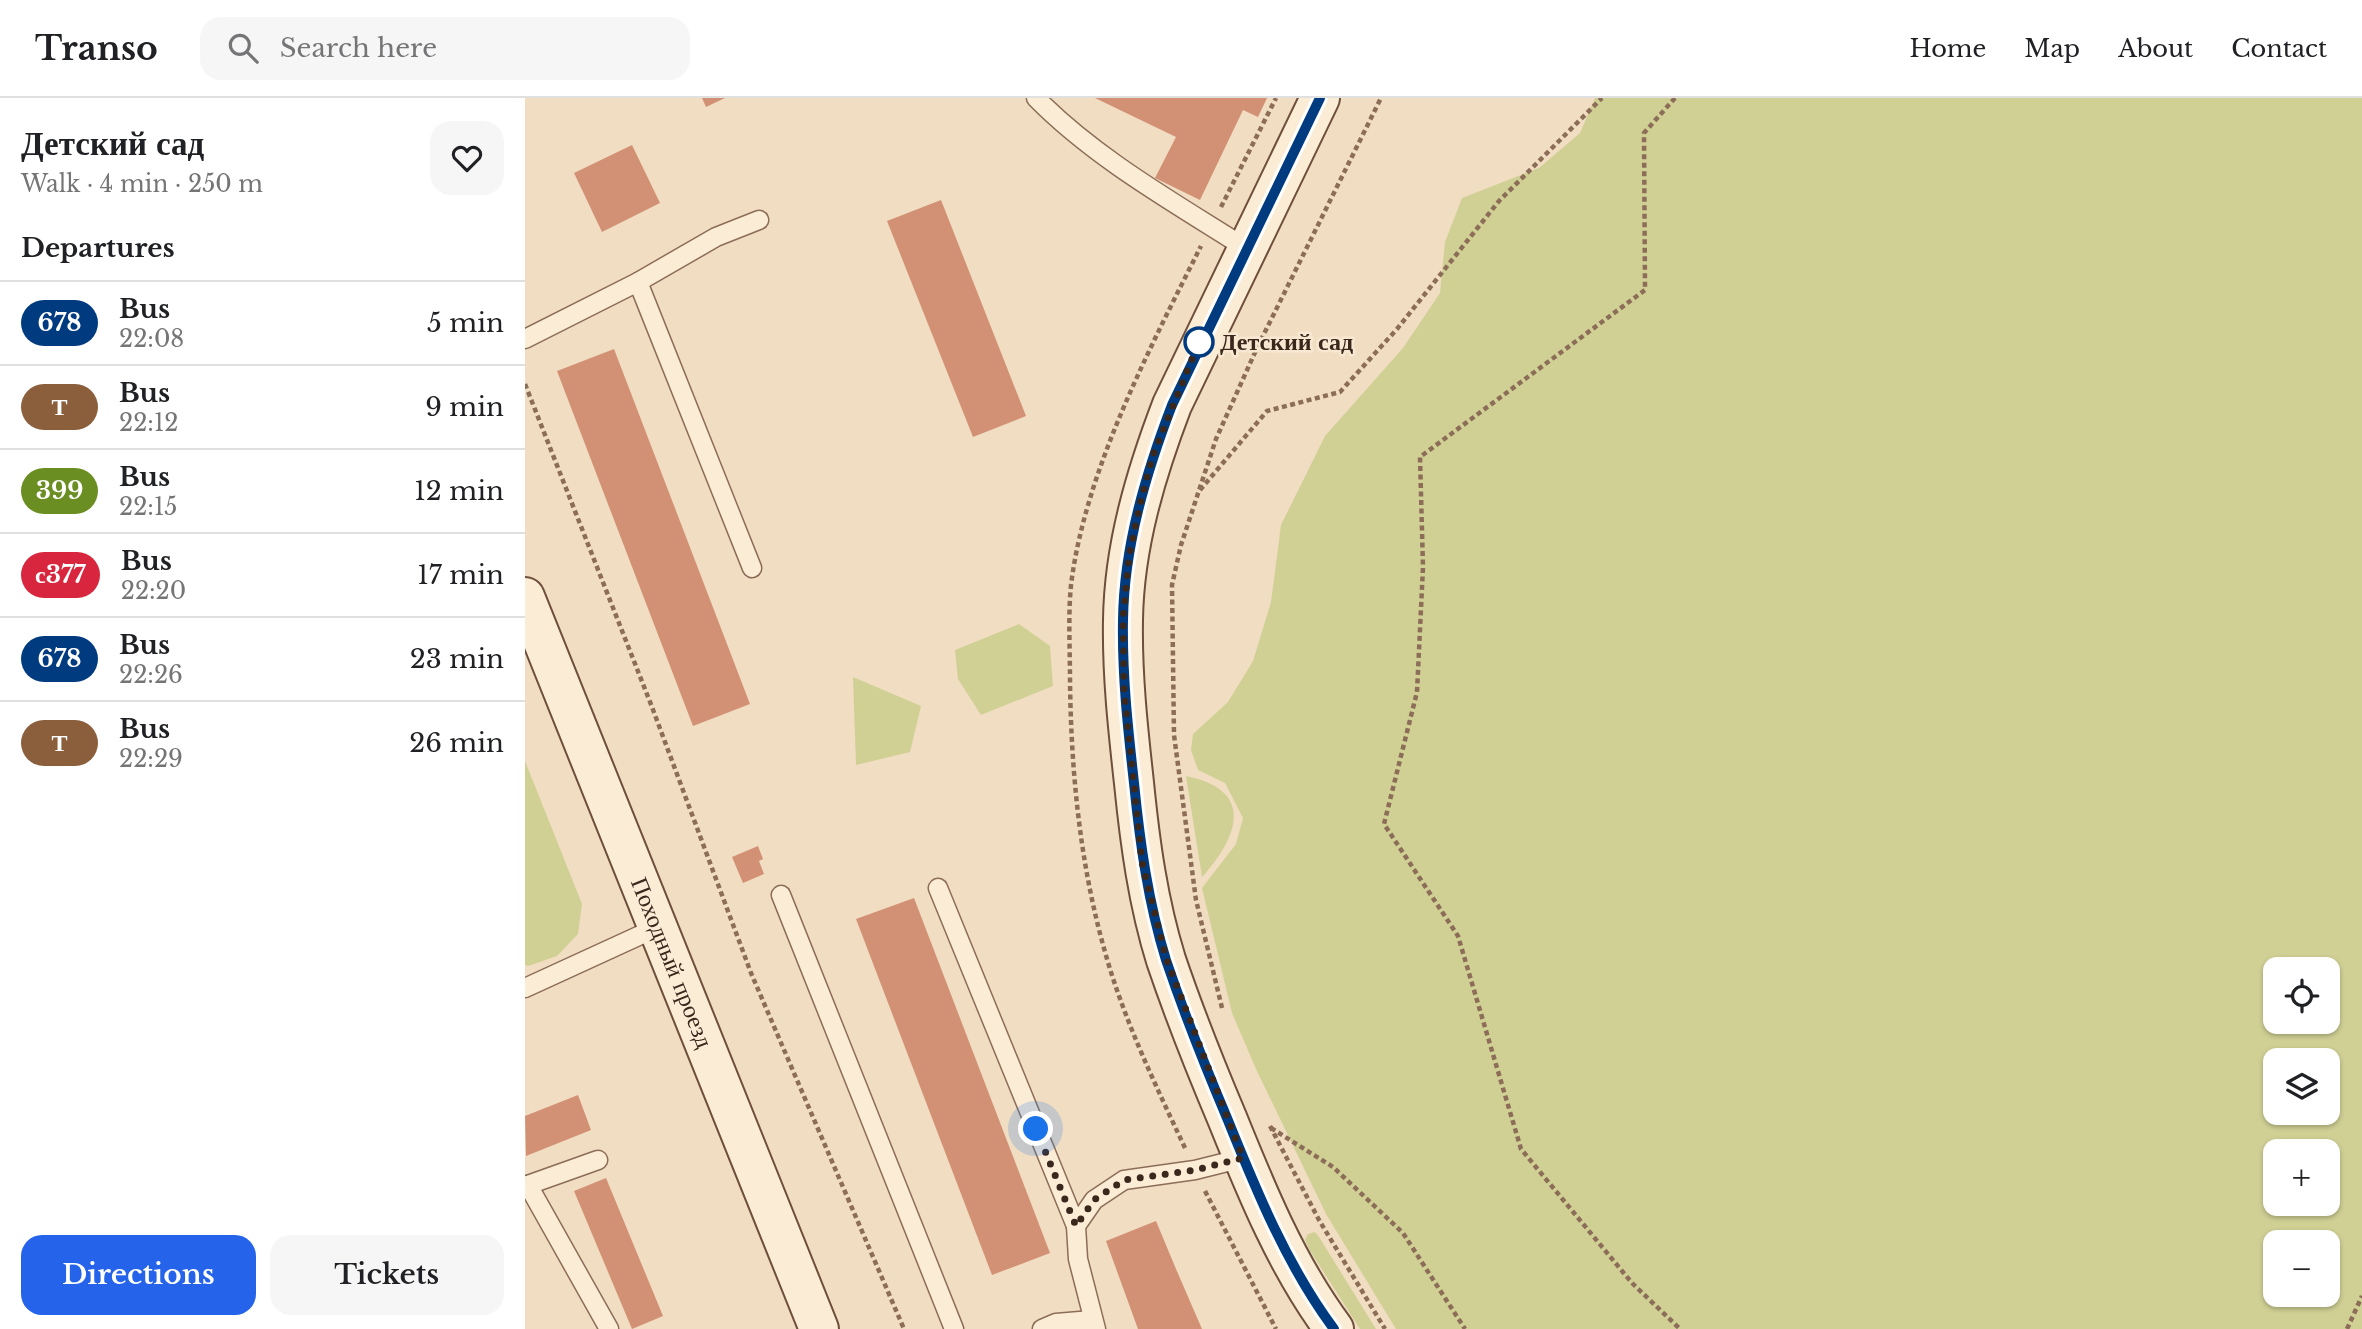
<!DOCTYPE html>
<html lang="en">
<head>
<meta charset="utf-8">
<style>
	:root { --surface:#fff; --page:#f6f6f6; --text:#202124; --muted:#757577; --line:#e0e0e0; --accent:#2563eb }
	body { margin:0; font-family:"Libre Baskerville",serif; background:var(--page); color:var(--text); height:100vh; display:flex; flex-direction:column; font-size:26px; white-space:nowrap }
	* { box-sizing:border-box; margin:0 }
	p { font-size:23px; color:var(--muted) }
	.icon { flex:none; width:38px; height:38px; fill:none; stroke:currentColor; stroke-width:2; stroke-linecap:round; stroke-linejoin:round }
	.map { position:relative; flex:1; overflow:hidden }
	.drawer { display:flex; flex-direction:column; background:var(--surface); width:525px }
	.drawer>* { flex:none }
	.badge { padding:0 14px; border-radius:23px; font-size:24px; line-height:46px }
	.tools { position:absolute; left:1738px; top:859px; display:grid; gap:14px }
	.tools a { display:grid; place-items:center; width:77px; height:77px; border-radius:14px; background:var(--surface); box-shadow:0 2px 5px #0004; font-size:35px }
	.you { position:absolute; width:35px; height:35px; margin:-18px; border:5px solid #fff; border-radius:50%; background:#1a73e8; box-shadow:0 0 0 10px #1a73e833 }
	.map>.badge { position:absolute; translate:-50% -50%; box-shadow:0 0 0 4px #fff }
	h2 { padding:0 21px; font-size:26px; line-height:63px }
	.round { display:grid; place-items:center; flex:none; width:74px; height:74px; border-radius:21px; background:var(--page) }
	.overview { display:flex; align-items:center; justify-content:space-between; height:119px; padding:0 21px }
	h1 { font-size:33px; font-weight:600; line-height:52px }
	.primary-button { display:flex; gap:14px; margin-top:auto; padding:14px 21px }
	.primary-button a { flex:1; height:80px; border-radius:21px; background:var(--accent); color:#fff; font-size:28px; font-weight:600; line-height:80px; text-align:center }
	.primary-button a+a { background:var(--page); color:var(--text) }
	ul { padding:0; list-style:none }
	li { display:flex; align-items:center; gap:21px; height:84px; padding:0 21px; border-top:2px solid var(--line) }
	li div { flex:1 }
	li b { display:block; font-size:26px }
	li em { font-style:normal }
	li .badge { min-width:77px; font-weight:700; text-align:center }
	header { display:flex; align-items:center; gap:42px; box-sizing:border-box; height:98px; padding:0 35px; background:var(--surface); border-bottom:2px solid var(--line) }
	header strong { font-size:33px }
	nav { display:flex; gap:38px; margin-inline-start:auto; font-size:24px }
	.search { width:490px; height:63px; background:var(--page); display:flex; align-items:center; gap:18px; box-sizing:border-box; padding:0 24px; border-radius:21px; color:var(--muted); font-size:26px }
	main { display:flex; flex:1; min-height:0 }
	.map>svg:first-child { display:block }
</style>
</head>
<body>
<header>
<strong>Transo</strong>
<div class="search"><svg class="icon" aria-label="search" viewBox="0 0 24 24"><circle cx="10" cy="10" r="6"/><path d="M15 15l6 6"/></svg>Search here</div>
<nav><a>Home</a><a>Map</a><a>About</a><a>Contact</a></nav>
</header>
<main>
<section class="drawer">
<div class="overview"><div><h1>Детский сад</h1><p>Walk · 4 min · 250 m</p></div><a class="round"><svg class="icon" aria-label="heart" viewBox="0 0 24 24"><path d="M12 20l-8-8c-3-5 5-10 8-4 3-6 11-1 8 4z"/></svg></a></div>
<h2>Departures</h2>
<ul>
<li><span class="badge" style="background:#003b80;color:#fff">678</span><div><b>Bus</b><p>22:08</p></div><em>5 min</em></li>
<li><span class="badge" style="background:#8b5e3c;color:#fff">Т</span><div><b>Bus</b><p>22:12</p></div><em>9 min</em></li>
<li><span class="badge" style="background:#6b8e23;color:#fff">399</span><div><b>Bus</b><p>22:15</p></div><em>12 min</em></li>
<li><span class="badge" style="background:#d7263d;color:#fff">с377</span><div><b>Bus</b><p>22:20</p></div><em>17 min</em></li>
<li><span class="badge" style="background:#003b80;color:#fff">678</span><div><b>Bus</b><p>22:26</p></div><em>23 min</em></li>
<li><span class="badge" style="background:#8b5e3c;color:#fff">Т</span><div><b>Bus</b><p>22:29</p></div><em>26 min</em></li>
</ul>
<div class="primary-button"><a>Directions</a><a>Tickets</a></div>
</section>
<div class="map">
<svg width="1837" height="1231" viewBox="0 0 1837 1231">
	<rect width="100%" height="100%" fill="#f1ddc2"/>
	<g fill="#d0d095" fill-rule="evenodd">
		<path d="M1070,0h767v1231h-966l-70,-115 -70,-145 -24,-56 -30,-125 34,-44 7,-26 -18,-35 -27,-13 -7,-20 2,-16 35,-32 25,-41 18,-59 10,-77 44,-89 78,-88 37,-55 5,-51 17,-44 77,-30 41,-35zM1750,872h52v52h-52zM1750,962h52v53h-52zM1750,1054h52v52h-52zM1802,1144v53h-52v-53z"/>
		<polygon points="494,526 525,548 528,588 456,617 433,581 430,552"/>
		<polygon points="328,579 396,608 385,654 331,667"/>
		<polygon points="0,663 57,806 53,836 32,858 3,868 0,867"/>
		<path d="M661,678c69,14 53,60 16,101z"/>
		<polygon points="790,1134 794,1139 851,1231 835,1231 784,1151 780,1142 783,1136"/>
	</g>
	<g fill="#d29175">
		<polygon points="177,0 200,0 181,9"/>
		<polygon points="570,0 742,0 733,19 718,12 675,102 630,80 651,39"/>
		<polygon points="107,47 135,105 77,134 49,75"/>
		<polygon points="416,102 501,318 448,339 362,123"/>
		<polygon points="89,251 225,606 168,628 32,273"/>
		<polygon points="233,748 238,761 234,763 239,776 218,785 207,759"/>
		<polygon points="389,800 525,1155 467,1177 331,821"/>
		<polygon points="53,997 66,1032 1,1058 0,1018"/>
		<polygon points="81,1080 138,1218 107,1231 49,1093"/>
		<polygon points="631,1123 651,1171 677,1231 613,1231 581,1143"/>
	</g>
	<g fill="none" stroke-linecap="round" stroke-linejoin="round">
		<g stroke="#8c6d58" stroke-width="21">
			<g id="lane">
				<path d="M511,0c60,61 139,105 211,151"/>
				<polyline points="113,184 227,470"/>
				<polyline points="0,241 113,184 191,139 234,122"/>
				<polyline points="413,790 551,1128"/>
				<polyline points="256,797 429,1231"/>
				<polyline points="0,890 133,829"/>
				<polyline points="3,1087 84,1231"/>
				<polyline points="0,1088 73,1062"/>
				<polyline points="517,1231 531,1225 567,1222"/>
				<polyline points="571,1231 553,1161 551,1128 569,1102 599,1082 670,1072 718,1060"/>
			</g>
		</g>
		<g stroke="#6e4f3b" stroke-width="42">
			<g id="secondary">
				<path d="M795,0l-148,307c-26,68 -48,141 -49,215 -1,55 5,109 11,163 6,60 14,119 32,177 18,53 39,106 61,158 29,72 60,148 107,211"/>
				<path id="s1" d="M0,499l294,732"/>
			</g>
		</g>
		<g stroke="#8c6d58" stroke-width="4.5" stroke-dasharray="5 3.5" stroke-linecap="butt">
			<polyline points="1150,0 1119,35 1120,192 895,359 898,469 892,594 859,726 933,838 996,1051 1107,1185 1155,1231"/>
			<polyline points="696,109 751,0"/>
			<polyline points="0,286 127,609 226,875 379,1231"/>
			<polyline points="675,392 742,313 815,294 872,231 974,103 1077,0"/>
			<polyline points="697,910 671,802 649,637 647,487 656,447 691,341 732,250 856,0"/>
			<polyline points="745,1028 794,1122 860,1231"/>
			<polyline points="746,1030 808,1069 878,1135 940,1231"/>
			<path d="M660,1050c-30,-64 -61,-128 -80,-196 -25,-88 -34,-180 -35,-272 0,-31 -2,-64 1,-95 14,-114 79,-237 130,-339"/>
			<polyline points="680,1093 751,1231"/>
			<polyline points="1822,1231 1837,1198"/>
		</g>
		<use href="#lane" stroke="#fbecd6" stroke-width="18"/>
		<use href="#secondary" stroke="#fbecd6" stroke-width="38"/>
	</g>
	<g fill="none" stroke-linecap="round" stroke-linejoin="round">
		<g stroke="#fff" stroke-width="16">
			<path id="line" d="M795,0l-148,307c-26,68 -48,141 -49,215 -1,55 5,109 11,163 6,60 14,119 32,177 18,53 39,106 61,158 29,72 60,148 107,211"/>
		</g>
		<use href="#line" stroke="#003b80" stroke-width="10"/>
		<polyline stroke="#3b281d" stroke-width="7" stroke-dasharray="0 12.6" points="511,1031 551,1128 569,1102 599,1082 670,1072 718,1060 641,860 617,764 599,592 598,520 604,458 615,406 628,357 674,244"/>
	</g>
	<circle fill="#fff" stroke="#003b80" stroke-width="3.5" cx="674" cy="244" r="14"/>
	<g text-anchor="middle" stroke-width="5" stroke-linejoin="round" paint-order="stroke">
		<g font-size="24" font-weight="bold" fill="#3b281d" stroke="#f8e8d2" text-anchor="start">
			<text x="695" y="252">Детский сад</text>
		</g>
		<g font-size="24" fill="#3b281d" stroke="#f8e8d2">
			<text dy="8" stroke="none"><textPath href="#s1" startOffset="394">Походный проезд</textPath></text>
		</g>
	</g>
</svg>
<div class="tools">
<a><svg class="icon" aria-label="locate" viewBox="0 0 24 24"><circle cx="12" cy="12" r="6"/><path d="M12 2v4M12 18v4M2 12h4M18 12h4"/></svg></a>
<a><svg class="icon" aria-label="layers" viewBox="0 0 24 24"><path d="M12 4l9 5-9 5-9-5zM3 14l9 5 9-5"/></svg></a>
<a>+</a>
<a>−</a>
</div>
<div class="you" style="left:511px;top:1031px"></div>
</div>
</main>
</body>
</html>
